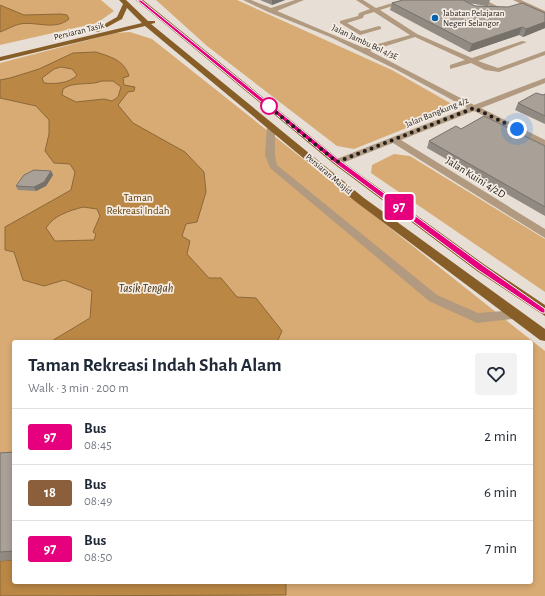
<!DOCTYPE html>
<html lang="en">
<head>
<meta charset="utf-8">
<style>
	:root { --surface:#fff; --page:#f2f2f3; --text:#1f2937; --muted:#747a83; --line:#e0e1e3 }
	body { margin:0; font-family:"Alegreya Sans",sans-serif; background:var(--page); color:var(--text); height:100vh; display:flex; flex-direction:column; font-size:15px; white-space:nowrap }
	* { box-sizing:border-box; margin:0 }
	p { font-size:13px; color:var(--muted) }
	.icon { flex:none; width:22px; height:22px; fill:none; stroke:currentColor; stroke-width:2; stroke-linecap:round; stroke-linejoin:round }
	.map { position:relative; flex:1; overflow:hidden }
	.sheet { position:absolute; left:12px; top:340px; width:521px; height:244px; display:flex; flex-direction:column; background:var(--surface); border-radius:4px; box-shadow:0 2px 6px #0003 }
	.sheet>* { flex:none }
	.badge { padding:0 8px; border-radius:3px; font-size:14px; line-height:26px }
	.you { position:absolute; width:20px; height:20px; margin:-10px; border:3px solid #fff; border-radius:50%; background:#1a73e8; box-shadow:0 0 0 6px #1a73e833 }
	.map>.badge { position:absolute; translate:-50% -50%; box-shadow:0 0 0 2px #fff }
	.round { display:grid; place-items:center; flex:none; width:42px; height:42px; border-radius:4px; background:var(--page) }
	.head { display:flex; align-items:center; justify-content:space-between; height:68px; padding:0 16px }
	h1 { font-size:19px; font-weight:700; line-height:30px }
	ul { padding:0; list-style:none }
	li { display:flex; align-items:center; gap:12px; height:56px; padding:0 16px; border-top:1px solid var(--line) }
	li div { flex:1 }
	li b { display:block; font-size:15px }
	li em { font-style:normal }
	li .badge { min-width:44px; font-weight:700; text-align:center }
	.map>svg:first-child { display:block }
</style>
</head>
<body>
<div class="map">
<svg width="545" height="596" viewBox="0 0 545 596">
	<rect width="100%" height="100%" fill="#e7dfd6"/>
	<g fill="#d9ab74" fill-rule="evenodd">
		<polygon points="0,0 101,0 114,11 97,23 0,45"/>
		<polygon points="156,0 237,0 392,70 450,103 449,111 354,149 337,146 207,46"/>
		<path d="M130,32l22,7 393,312v245h-545v-533l115,-30zM14,342h517v240h-517z"/>
		<polygon points="394,154 410,156 545,239 545,292 371,173 372,165"/>
	</g>
	<g fill="#ba8745" stroke="#8c6839" fill-rule="evenodd">
		<path d="M0,5l24,10 37,-1 6,1 2,4c-14,12 -33,2 -49,5 -6,1 -14,6 -20,8z"/>
		<path d="M96,52c15,5 28,8 33,24l-6,2 1,7 11,2 -1,4 -6,1 -10,13 15,18 52,29 19,20 2,20 -9,30 -11,2 -4,12 8,5 -3,13 22,24h12l16,19 19,1 26,33 -5,11h-227l40,-24 2,-27 -28,-11 -20,6 -21,-6 -9,-28 -9,-2v-23l66,-37 4,-18 -5,-8 -16,-1 -9,-12 4,-17v-14l-13,-14 -36,-8v-18l10,-2 29,-9 34,-16zM61,67l11,2 5,6c-8,9 -23,9 -33,8l-2,-5 12,-9zM102,81h11l8,6 -3,10 -6,4 -8,-2 -28,3 -14,-7 1,-6c10,-8 26,-3 39,-8zM83,207l14,2 3,7 -7,16 3,2 -2,6 -39,1 -9,-13c8,-13 23,-17 37,-21z"/>
		<polygon points="14,560 14,582 286,582 286,595 0,596 0,561"/>
	</g>
	<g fill="none" stroke-linecap="round" stroke-linejoin="round">
		<g fill="#b19a7f" fill-rule="evenodd">
			<polygon points="243,0 251,0 271,8 295,0 304,0 277,11 364,48 410,35 374,12 364,15 363,18 347,23 361,31 379,26 381,27 381,29 360,35 340,23 340,21 358,16 359,13 370,9 356,0 363,0 376,8 402,0 412,0 380,10 417,34 472,58 522,41 527,42 478,61 498,68 545,51 545,55 499,72 485,70 471,63 450,69 450,65 465,60 415,37 370,51 474,105 545,78 545,83 481,108 545,140 545,146 474,111 401,140 545,229 545,238 393,143 340,164 334,164 334,160 467,108 397,70 330,37 268,12"/>
			<polygon points="477,0 485,0 509,12 504,13"/>
			<polygon points="513,0 521,0 545,11 545,15"/>
			<polygon points="271,123 275,126 275,155 277,165 437,295 478,313 516,310 520,312 522,315 520,318 477,323 429,301 270,168 265,155 267,126"/>
		</g>
		<g fill="#875e28" fill-rule="evenodd">
			<polygon points="119,0 126,0 148,21 155,21 155,23 151,24 364,198 545,329 545,341 540,340 356,202 145,26 0,61 0,57 142,23 127,8 122,19 98,32 94,32 94,30 117,17 123,4"/>
			<polygon points="136,0 143,0 340,160 485,265 545,305 545,316 477,271 334,164"/>
		</g>
	</g>
	<g fill="#918a83" fill-rule="evenodd">
		<polygon points="260,0 285,0 272,5"/>
		<path d="M403,0h87l-2,6 57,7v15l-22,9 -4,-2 -50,17 -79,-42 2,-7zM468,2l1,1 17,3h-11z"/>
		<polygon points="545,94 545,124 515,110 518,103 543,95"/>
		<polygon points="461,129 545,146 545,216 427,148 429,141"/>
		<polygon points="51,171 53,175 46,186 36,191 18,190 16,186"/>
		<polygon points="14,452 14,560 0,561 0,453"/>
	</g>
	<g fill="#76716a">
		<polygon points="272,0 285,0 272,5"/>
		<polygon points="545,22 545,28 523,37 526,29"/>
		<polygon points="522,27 519,35 469,52 472,44"/>
		<polygon points="51,171 53,175 46,186 36,191 34,187"/>
	</g>
	<g fill="#a9a198" stroke="#76716a">
		<polygon points="403,0 463,0 475,6 508,7 522,3 545,13 545,22 526,29 522,27 472,44 392,3"/>
		<polygon points="536,93 543,95 545,94 545,116 518,103"/>
		<polygon points="484,116 545,146 545,207 429,141 456,126 461,129"/>
		<polygon points="34,170 51,171 44,182 34,187 16,186 24,175"/>
		<polygon points="14,452 14,551 0,552 0,453"/>
	</g>
	<polygon fill="#e6007e" stroke="#fff" points="137,0 141,0 339,160 484,266 545,309 545,313 542,313 478,270 335,163"/>
	<g fill="none" stroke-linecap="round" stroke-linejoin="round">
		<polyline stroke="#221f1c" stroke-width="4" stroke-dasharray="0 7.2" points="269,106 267,105 337,162 474,108 517,129"/>
	</g>
	<circle fill="#0062ae" stroke="#f5ece3" stroke-width="1.5" cx="435" cy="18" r="4"/>
	<circle fill="#fff" stroke="#e6007e" stroke-width="2" cx="269" cy="106" r="8"/>
	<g text-anchor="middle" stroke-width="3.5" stroke-linejoin="round" paint-order="stroke">
		<g font-size="9" fill="#221f1c" stroke="#f5ece3" text-anchor="start">
			<text x="443" y="16">Jabatan Pelajaran<tspan x="443" dy="10">Negeri Selangor</tspan></text>
		</g>
		<g font-size="9" fill="#221f1c" stroke="#f5ece3">
			<text transform="translate(79 31) rotate(-14)" y="3">Persiaran Tasik</text>
			<text transform="translate(365 42) rotate(25)" y="3">Jalan Jambu Bol 4/3E</text>
			<text transform="translate(437 112) rotate(-22)" y="3">Jalan Bangkung 4/2</text>
			<text transform="translate(329 174) rotate(40)" y="3">Persiaran Masjid</text>
		</g>
		<g font-size="11" fill="#221f1c" stroke="#f5ece3">
			<text transform="translate(476 177) rotate(32)" y="4">Jalan Kuini 4/2D</text>
		</g>
		<g font-size="11" fill="#5e3b04" stroke="#f5ece3">
			<text x="138" y="201">Taman<tspan x="138" dy="13">Rekreasi Indah</tspan></text>
		</g>
		<g font-size="12" font-style="italic" fill="#422d0f" stroke="#f5ece3">
			<text x="146" y="292">Tasik Tengah</text>
		</g>
	</g>
</svg>
<div class="you" style="left:517px;top:129px"></div>
<b class="badge" style="left:399px;top:207px;background:#e6007e;color:#fff">97</b>
<section class="sheet">
<div class="head"><div><h1>Taman Rekreasi Indah Shah Alam</h1><p>Walk · 3 min · 200 m</p></div><a class="round"><svg class="icon" aria-label="heart" viewBox="0 0 24 24"><path d="M12 20l-8-8c-3-5 5-10 8-4 3-6 11-1 8 4z"/></svg></a></div>
<ul>
<li><span class="badge" style="background:#e6007e;color:#fff">97</span><div><b>Bus</b><p>08:45</p></div><em>2 min</em></li>
<li><span class="badge" style="background:#8b5e3c;color:#fff">18</span><div><b>Bus</b><p>08:49</p></div><em>6 min</em></li>
<li><span class="badge" style="background:#e6007e;color:#fff">97</span><div><b>Bus</b><p>08:50</p></div><em>7 min</em></li>
</ul>
</section>
</div>
</body>
</html>
